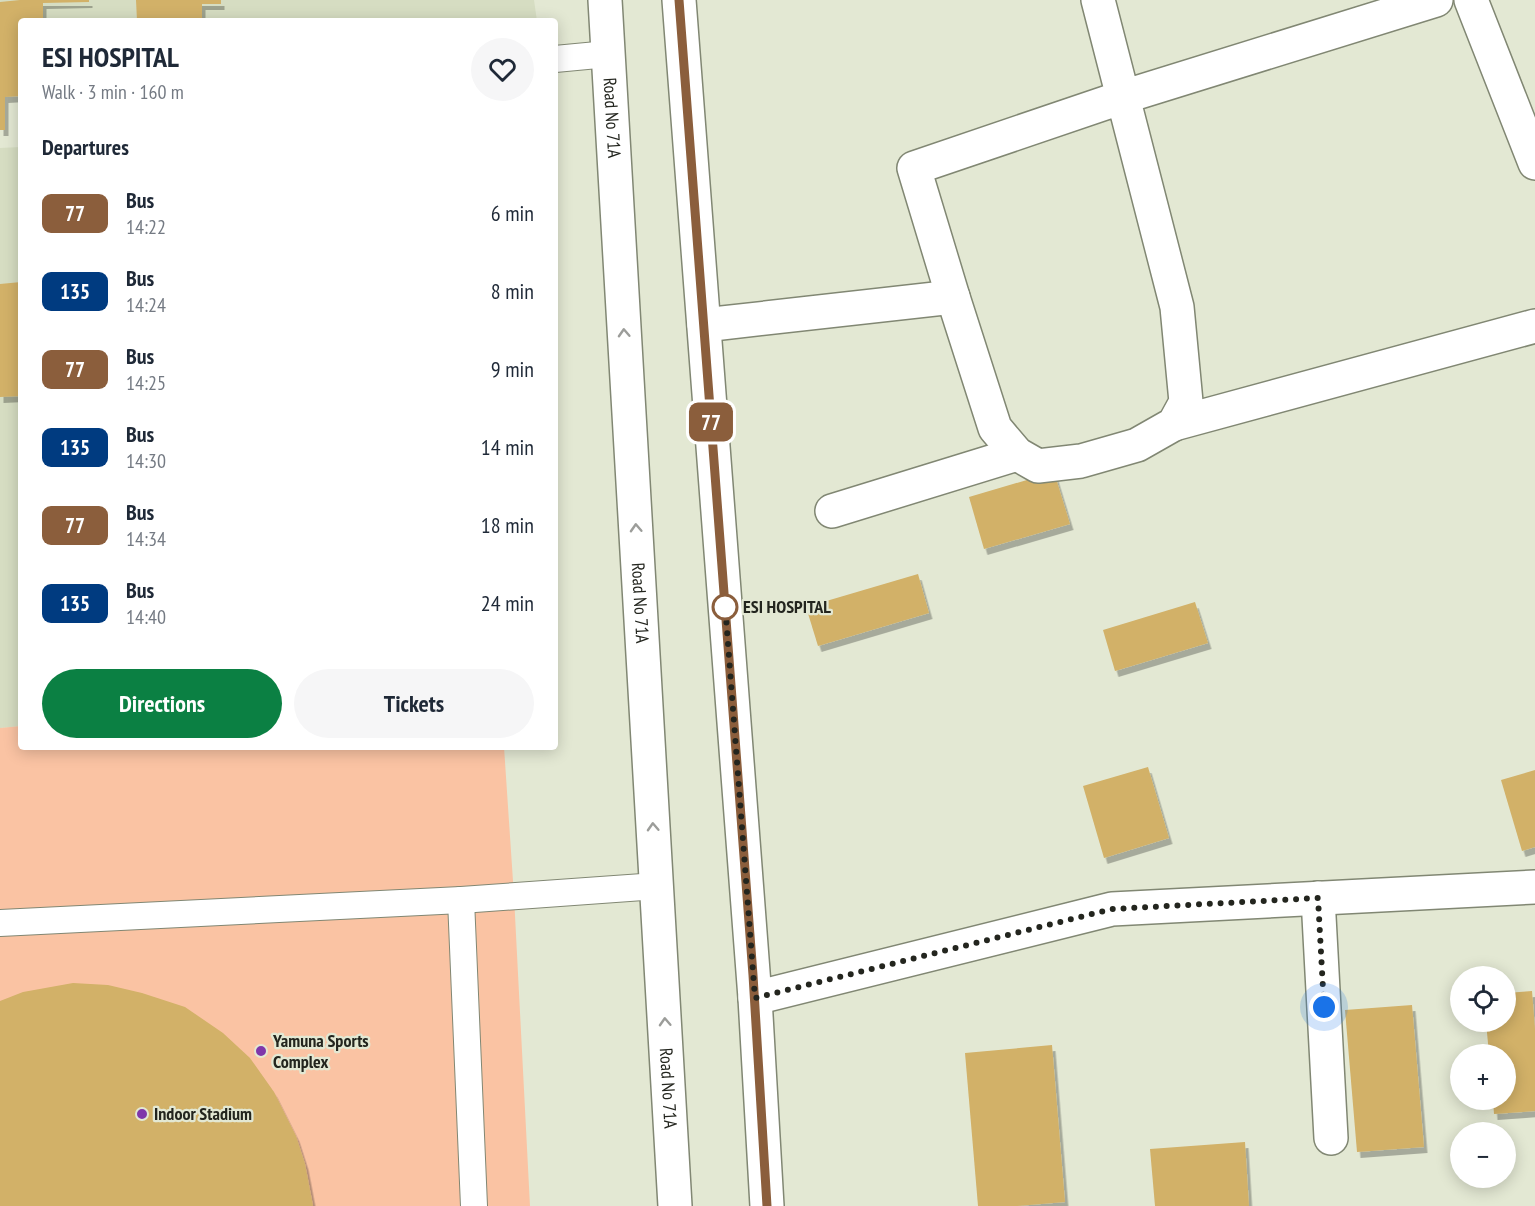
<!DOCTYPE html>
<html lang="en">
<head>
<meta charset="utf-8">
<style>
	:root { --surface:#fff; --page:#f6f6f7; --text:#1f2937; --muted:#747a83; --accent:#0b8043 }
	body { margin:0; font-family:"PT Sans Narrow",sans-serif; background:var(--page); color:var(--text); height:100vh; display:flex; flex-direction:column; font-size:22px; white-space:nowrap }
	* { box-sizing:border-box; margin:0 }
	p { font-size:20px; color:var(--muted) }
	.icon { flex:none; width:33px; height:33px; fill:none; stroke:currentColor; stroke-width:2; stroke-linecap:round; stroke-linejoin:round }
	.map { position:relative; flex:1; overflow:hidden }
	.side { position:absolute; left:18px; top:18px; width:540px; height:732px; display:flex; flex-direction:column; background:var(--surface); border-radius:6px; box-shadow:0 3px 15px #0003 }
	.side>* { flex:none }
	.badge { padding:0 12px; border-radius:9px; font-size:21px; line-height:39px }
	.buttons { position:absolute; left:1450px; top:966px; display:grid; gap:12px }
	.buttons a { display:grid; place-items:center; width:66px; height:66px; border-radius:50%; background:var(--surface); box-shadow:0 3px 15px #0003; font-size:30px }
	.you { position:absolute; width:30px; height:30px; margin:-15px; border:4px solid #fff; border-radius:50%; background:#1a73e8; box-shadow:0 0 0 9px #1a73e833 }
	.map>.badge { position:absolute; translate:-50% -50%; box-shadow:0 0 0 3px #fff }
	h2 { padding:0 24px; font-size:22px; line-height:54px }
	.round { display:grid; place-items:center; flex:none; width:63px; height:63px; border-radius:32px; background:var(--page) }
	.overview { display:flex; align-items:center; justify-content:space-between; height:102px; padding:0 24px }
	h1 { font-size:28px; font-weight:700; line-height:45px }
	.button { display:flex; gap:12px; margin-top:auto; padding:12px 24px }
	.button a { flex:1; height:69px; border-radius:36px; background:var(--accent); color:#fff; font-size:24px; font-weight:700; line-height:69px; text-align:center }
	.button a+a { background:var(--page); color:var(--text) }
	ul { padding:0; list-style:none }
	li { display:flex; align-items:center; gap:18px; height:78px; padding:0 24px }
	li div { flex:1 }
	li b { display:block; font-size:22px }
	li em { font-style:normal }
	li .badge { min-width:66px; font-weight:700; text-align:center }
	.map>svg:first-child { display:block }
</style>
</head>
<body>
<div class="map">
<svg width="1535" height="1206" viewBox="0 0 1535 1206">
	<defs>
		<filter id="shadow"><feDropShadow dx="3.5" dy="6" stdDeviation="0" flood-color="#0004"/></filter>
	</defs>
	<rect width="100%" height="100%" fill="#e3e8d3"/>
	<g fill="#d6ddc2">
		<polygon points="0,0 534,0 537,21 21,21 0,84"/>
		<polygon points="21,147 21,726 0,728 0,148"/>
	</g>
	<polygon fill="#fac3a3" points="21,726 21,747 504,747 514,896 530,1206 0,1206 0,728"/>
	<g fill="#d2b168" filter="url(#shadow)">
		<polygon points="20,0 89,0 89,2 43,3 43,21 21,21 21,96 5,97 5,130 0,130 0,2"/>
		<polygon points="136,0 221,0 221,4 202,4 202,21 137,21"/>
		<polygon points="21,282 21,396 0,397 0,284"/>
		<polygon points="1054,472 1070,524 984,549 969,497"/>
		<polygon points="918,574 929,613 818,646 806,607"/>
		<polygon points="1195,602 1208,643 1115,671 1103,630"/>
		<polygon points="1148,767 1169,838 1104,858 1083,786"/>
		<polygon points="1535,770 1535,847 1522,851 1501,780"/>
		<polygon points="73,983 108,985 142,993 185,1007 223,1033 250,1058 274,1092 296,1136 305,1164 313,1206 0,1206 0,1001 23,992"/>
		<polygon points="1532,991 1535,1029 1535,1111 1494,1114 1493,1100 1506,1100 1506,1054 1489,1054 1486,1022 1506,1022 1506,993"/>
		<polygon points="1412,1005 1424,1147 1357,1152 1345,1010"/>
		<polygon points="1052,1045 1065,1202 1017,1206 978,1206 965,1053"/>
		<polygon points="1245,1142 1249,1206 1155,1206 1150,1149"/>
	</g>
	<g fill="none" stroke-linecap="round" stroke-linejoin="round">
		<g stroke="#818773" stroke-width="28">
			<g id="lane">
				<polyline points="555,59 608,54"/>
				<polyline points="461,900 474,1206"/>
				<polyline points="0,923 461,900 657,886"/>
			</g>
		</g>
		<g stroke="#818773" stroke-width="36">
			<g id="street">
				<polyline points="1098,0 1177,307 1186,402 1174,424 1137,445 1081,461 1038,466 1017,454 995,428 953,297 914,168 1123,97 1436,0"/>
				<polyline points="1471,0 1535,163"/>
				<polyline points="704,325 953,297"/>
				<polyline points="1174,424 1535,326"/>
				<polyline points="832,511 1017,454"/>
				<polyline points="1318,898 1331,1138"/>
				<polyline points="755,998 1112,909 1535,887"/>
			</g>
		</g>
		<g stroke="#818773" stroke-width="36">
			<g id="secondary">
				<path id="s1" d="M605,0l70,1206"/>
				<polyline points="679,0 755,998 767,1206"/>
			</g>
		</g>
		<use href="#lane" stroke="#fff" stroke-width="26"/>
		<use href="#street" stroke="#fff" stroke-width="33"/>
		<use href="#secondary" stroke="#fff" stroke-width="33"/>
	</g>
	<defs><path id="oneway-chevron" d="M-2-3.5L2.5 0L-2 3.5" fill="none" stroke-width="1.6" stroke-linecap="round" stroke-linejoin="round" transform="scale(1.5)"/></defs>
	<g stroke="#9c9d9a">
		<use href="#oneway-chevron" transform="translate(624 333) rotate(-93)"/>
		<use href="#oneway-chevron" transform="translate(636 528) rotate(-93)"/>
		<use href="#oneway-chevron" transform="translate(653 827) rotate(-93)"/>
		<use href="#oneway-chevron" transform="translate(665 1022) rotate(-93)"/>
	</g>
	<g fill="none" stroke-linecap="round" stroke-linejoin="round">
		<g stroke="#fff" stroke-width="14">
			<polyline id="line" points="679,0 753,975 767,1206"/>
		</g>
		<use href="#line" stroke="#8b5e3c" stroke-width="9"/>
		<polyline stroke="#23251e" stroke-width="6" stroke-dasharray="0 10.8" points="725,607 725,604 755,998 1112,909 1318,898 1324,1007"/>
	</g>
	<circle fill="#fff" stroke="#8b5e3c" stroke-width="3" cx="725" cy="607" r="12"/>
	<g fill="#7f37aa" stroke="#e3e8d3" stroke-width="2">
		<circle cx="261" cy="1051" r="6"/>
		<circle cx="142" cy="1114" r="6"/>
	</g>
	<g text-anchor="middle" stroke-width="4.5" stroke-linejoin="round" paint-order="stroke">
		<g font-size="18" fill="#23251e" stroke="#e3e8d3">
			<text dy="6" stroke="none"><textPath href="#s1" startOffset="118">Road No 71A</textPath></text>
			<text dy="6" stroke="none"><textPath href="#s1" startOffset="604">Road No 71A</textPath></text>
			<text dy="6" stroke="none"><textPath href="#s1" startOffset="1090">Road No 71A</textPath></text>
		</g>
		<g font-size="18" font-weight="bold" fill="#23251e" stroke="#e3e8d3" text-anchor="start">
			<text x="743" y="613">ESI HOSPITAL</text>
		</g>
		<g font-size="18" font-weight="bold" fill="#23251e" stroke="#e3e8d3" text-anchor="start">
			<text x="273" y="1047">Yamuna Sports<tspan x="273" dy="21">Complex</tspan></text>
			<text x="154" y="1120">Indoor Stadium</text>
		</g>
	</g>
</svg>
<div class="buttons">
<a><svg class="icon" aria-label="locate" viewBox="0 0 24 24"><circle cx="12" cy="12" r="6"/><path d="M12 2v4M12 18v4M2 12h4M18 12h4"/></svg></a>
<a>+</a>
<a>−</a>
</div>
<div class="you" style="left:1324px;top:1007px"></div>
<b class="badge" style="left:711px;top:422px;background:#8b5e3c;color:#fff">77</b>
<section class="side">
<div class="overview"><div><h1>ESI HOSPITAL</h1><p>Walk · 3 min · 160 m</p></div><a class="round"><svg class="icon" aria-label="heart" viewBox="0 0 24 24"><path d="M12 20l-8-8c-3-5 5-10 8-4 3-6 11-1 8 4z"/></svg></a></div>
<h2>Departures</h2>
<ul>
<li><span class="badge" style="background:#8b5e3c;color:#fff">77</span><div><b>Bus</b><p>14:22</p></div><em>6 min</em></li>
<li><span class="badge" style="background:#003b80;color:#fff">135</span><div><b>Bus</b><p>14:24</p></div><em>8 min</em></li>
<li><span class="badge" style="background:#8b5e3c;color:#fff">77</span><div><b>Bus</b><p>14:25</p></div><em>9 min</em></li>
<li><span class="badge" style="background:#003b80;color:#fff">135</span><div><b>Bus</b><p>14:30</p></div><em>14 min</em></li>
<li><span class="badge" style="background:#8b5e3c;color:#fff">77</span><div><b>Bus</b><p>14:34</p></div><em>18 min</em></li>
<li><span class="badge" style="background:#003b80;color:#fff">135</span><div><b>Bus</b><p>14:40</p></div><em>24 min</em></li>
</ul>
<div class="button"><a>Directions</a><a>Tickets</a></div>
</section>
</div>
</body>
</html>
